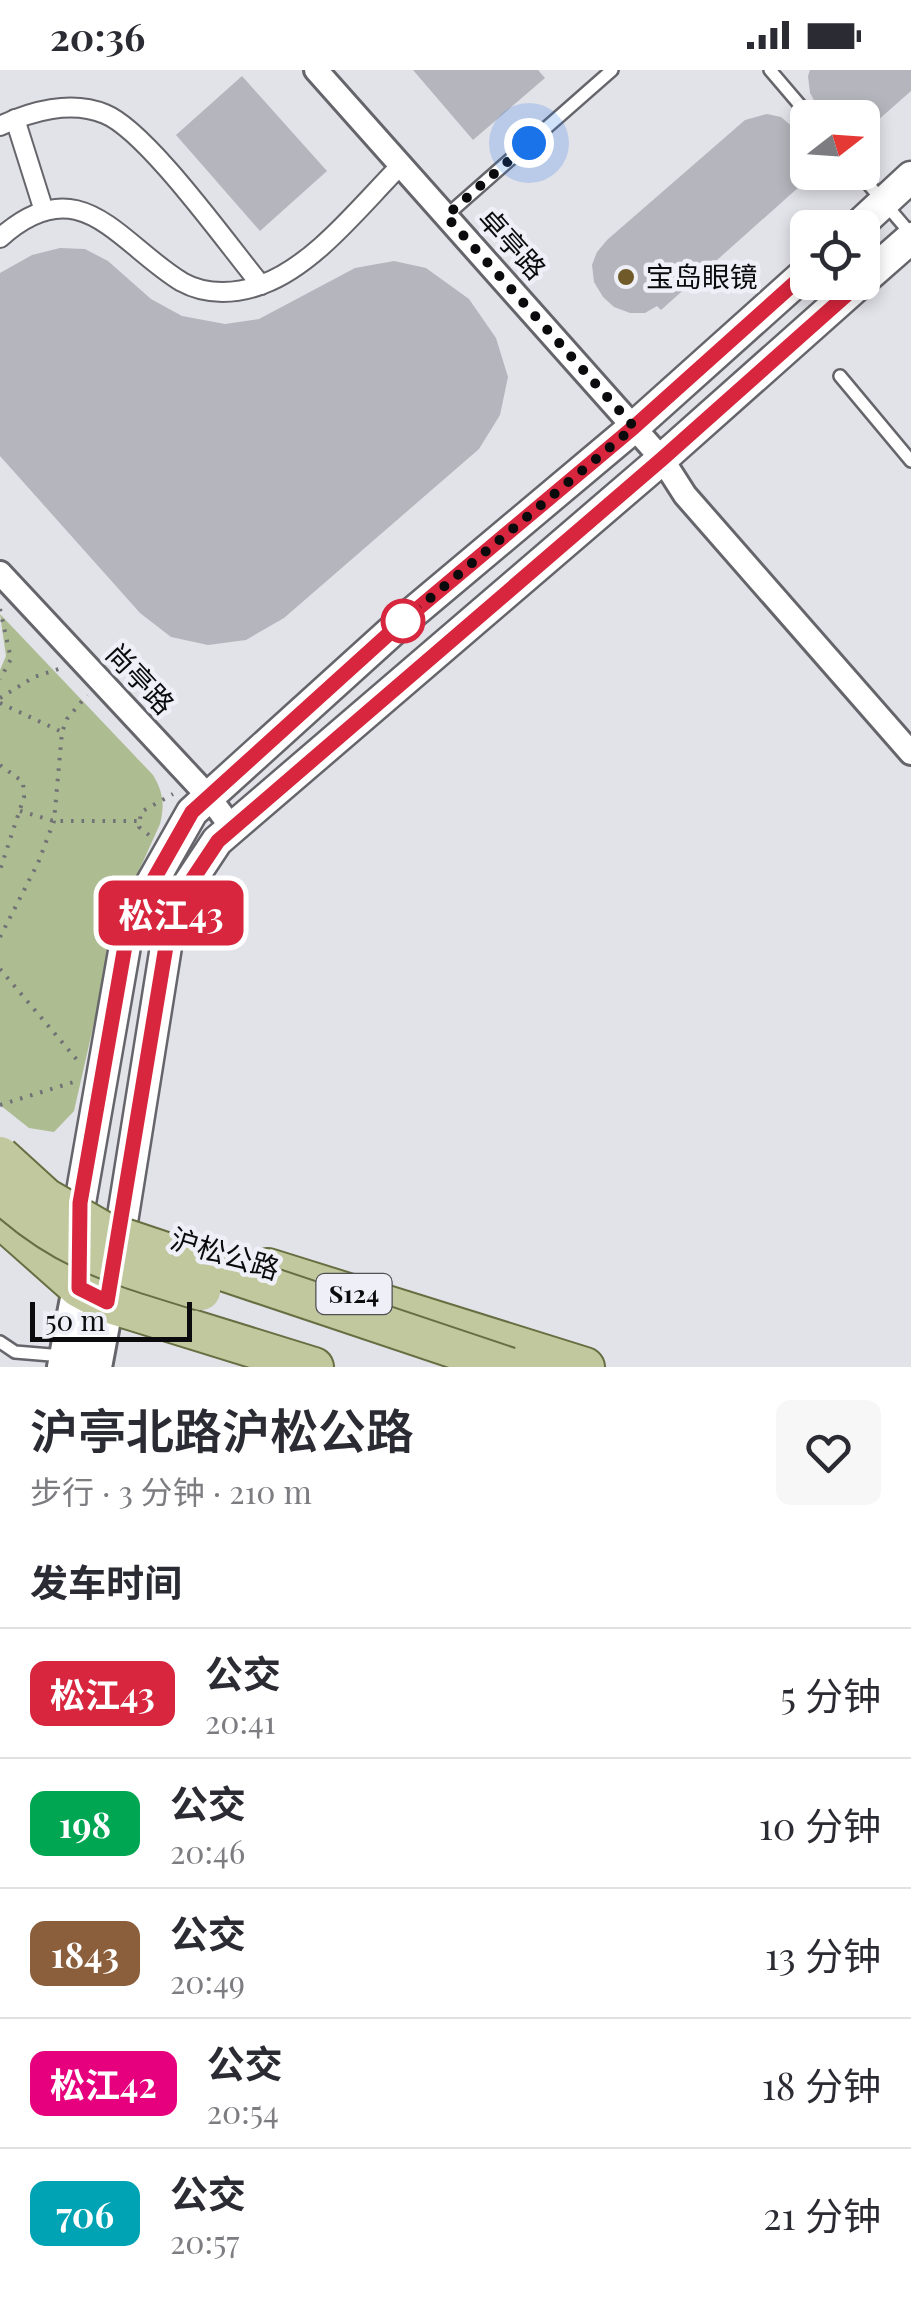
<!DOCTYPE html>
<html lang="zh">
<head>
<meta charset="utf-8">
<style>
	:root { --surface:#fff; --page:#f7f7f7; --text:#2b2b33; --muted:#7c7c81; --line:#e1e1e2 }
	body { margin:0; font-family:"Playfair Display","Noto Sans SC",serif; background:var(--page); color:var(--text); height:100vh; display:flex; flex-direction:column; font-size:38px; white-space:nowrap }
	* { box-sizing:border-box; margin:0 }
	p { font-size:32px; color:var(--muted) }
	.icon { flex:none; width:55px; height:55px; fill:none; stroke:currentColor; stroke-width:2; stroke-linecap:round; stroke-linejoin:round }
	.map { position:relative; height:1297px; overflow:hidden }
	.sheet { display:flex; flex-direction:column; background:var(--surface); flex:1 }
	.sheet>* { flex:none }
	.badge { padding:0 20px; border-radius:15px; font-size:35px; line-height:65px }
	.needle { width:65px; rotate:73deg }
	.controls { position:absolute; left:790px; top:30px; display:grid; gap:20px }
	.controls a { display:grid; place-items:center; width:90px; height:90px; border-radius:15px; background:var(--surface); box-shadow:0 5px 15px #0003; font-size:50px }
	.scale { position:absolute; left:30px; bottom:25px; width:162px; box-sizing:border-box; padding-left:10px; border:5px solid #0b0b0e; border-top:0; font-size:28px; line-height:35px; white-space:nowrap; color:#0b0b0e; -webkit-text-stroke:8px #efeff7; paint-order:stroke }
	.you { position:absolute; width:50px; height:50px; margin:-25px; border:8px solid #fff; border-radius:50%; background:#1a73e8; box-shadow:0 0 0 15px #1a73e833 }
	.map>.badge { position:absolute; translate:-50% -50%; box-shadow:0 0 0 5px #fff }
	h2 { padding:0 30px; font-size:38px; line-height:90px }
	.round { display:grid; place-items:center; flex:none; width:105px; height:105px; border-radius:15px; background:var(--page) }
	.overview { display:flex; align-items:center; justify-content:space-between; height:170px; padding:0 30px }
	h1 { font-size:48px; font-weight:600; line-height:75px }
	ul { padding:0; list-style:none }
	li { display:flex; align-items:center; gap:30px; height:130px; padding:0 30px; border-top:2px solid var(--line) }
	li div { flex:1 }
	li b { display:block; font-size:38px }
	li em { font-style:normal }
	li .badge { min-width:110px; font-weight:700; text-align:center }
	.status { display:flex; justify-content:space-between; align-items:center; height:70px; padding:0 50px; background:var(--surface); direction:ltr }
	.status svg { height:28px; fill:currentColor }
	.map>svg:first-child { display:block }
</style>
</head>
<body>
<div class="status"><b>20:36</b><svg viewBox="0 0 49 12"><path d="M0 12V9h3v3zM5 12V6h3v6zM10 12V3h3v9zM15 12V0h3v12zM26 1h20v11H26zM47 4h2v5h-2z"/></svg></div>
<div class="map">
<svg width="911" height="1297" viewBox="0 0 911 1297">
	<rect width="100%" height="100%" fill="#e2e2e9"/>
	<path fill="#adbd91" d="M0,544l153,161c10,17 12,29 7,49l-42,93 -44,194 -20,21 -25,-4 -29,-23v-435l6,-14z"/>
	<g fill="#b5b6bd">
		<polygon points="413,0 538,0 545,8 473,70"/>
		<polygon points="810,0 911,0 911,21 877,51 873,48 862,53 862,48 828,48 819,39 810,23 808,6"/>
		<polygon points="242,6 327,101 260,161 176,65"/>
		<polygon points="767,44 781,47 795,59 803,74 806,104 800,116 661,240 657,236 645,243 630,243 614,237 603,227 594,212 592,195 597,182 607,170 745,50"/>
		<polygon points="60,178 85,179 108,191 151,229 182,246 225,254 259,249 355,198 394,191 426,198 469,229 496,268 508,307 500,345 479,379 284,548 246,570 208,575 171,567 140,543 0,386 0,203 32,185"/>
	</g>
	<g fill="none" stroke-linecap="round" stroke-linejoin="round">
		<g stroke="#65656b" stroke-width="16">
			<g id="service">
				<polyline points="770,0 811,48"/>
				<polyline points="858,102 911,164"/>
				<polyline points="446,146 612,0"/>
				<polyline points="840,306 911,391"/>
				<polyline points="0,1272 15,1282 63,1286"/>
			</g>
		</g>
		<g stroke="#65656b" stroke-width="22">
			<g id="pedestrian">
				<polyline points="15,49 44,141"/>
				<path d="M0,56c31,-15 71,-26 105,-12 42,17 123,131 156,171"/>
				<path d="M0,168c80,-72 118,5 182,44 25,14 56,12 81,2 52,-19 99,-80 138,-119"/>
			</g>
		</g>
		<g stroke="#65656b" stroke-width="28">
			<g id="minor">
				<polyline points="316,0 662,389 685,425 911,683"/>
				<polyline points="0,503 209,727 232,758"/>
			</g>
		</g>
		<g stroke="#65656b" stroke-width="35">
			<g id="tertiary">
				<polyline points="856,158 911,107"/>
				<polyline points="862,211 911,168"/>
				<polyline points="80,1133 129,853 192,742 403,551 634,357 808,201"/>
				<polyline points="122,1152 172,839 217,771 662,389 861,212"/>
			</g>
		</g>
		<g stroke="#65656b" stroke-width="38">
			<g id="secondary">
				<polyline points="64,1297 79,1218 80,1192"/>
				<polyline points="95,1297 119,1169"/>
			</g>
		</g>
		<g stroke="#676e41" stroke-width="42">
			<g id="primary">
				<polyline points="0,1148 79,1218 107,1233 314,1297"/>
				<polyline points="268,1198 585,1297"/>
			</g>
		</g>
		<g stroke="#717176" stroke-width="4" stroke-dasharray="2.5 8" stroke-linecap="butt">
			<polyline points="0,539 11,589 0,609"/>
			<polyline points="0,628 34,607 62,598"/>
			<polyline points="0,633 62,662"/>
			<polyline points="0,695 23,712 24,727 0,800"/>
			<polyline points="20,741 54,751 138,751"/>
			<polyline points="149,765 139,757 141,742 173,724"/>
			<polyline points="0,867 38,793 54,751 62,662 67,649 87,625"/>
			<polyline points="0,899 78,991"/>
			<polyline points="0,1035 77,1011"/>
		</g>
		<use href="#service" stroke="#fff" stroke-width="11"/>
		<use href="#pedestrian" stroke="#fff" stroke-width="18"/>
		<use href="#minor" stroke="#fff" stroke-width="22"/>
		<use href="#tertiary" stroke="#fff" stroke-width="30"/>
		<use href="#secondary" stroke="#fff" stroke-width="32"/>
		<use href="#primary" stroke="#c1c89e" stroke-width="38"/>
		<g stroke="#676e41" stroke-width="42" stroke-linecap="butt">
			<g id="primary-bridge">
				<polyline points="0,1086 46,1128 103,1161 509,1297"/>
				<path d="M0,1122c65,61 119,73 201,99"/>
			</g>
		</g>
		<use href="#primary-bridge" stroke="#c1c89e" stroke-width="38"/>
	</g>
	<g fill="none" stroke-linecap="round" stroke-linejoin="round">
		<g stroke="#fff" stroke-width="22">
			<polyline id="line" points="808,201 634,357 403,551 192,742 129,853 80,1133 79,1218 107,1232 172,840 218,771 662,389 861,212"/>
		</g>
		<use href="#line" stroke="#d7263d" stroke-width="15"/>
		<polyline stroke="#0b0b0e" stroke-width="10" stroke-dasharray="0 18" points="403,551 634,357 446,146 529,73"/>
	</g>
	<circle fill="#705a29" stroke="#efeff7" stroke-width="4" cx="626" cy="207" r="10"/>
	<circle fill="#fff" stroke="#d7263d" stroke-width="5" cx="403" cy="551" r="20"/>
	<g text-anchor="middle" stroke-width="9" stroke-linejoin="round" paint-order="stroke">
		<rect fill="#efeff7" stroke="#4f4f54" stroke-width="2.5" x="316.5" y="1204" width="75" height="40" rx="8"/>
		<g font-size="25" font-weight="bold" fill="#0b0b0e">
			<text x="354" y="1233">S124</text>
		</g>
		<g font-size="28" fill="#0b0b0e" stroke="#efeff7">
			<text transform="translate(512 174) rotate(48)" y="10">卓亭路</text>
			<text transform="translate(140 609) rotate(47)" y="10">尚亭路</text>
			<text transform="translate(225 1184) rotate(17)" y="10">沪松公路</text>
		</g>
		<g font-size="28" fill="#0b0b0e" stroke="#efeff7" text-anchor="start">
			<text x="646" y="217">宝岛眼镜</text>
		</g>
	</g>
</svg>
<div class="controls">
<a><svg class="needle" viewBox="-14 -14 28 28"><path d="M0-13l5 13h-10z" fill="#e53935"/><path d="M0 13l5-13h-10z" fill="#7c7c81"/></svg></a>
<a><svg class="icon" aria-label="locate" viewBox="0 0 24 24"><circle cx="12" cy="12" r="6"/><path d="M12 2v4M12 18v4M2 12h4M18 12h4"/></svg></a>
</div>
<div class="scale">50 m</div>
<div class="you" style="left:529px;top:73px"></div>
<b class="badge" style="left:171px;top:843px;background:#d7263d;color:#fff">松江43</b>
</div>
<section class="sheet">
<div class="overview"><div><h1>沪亭北路沪松公路</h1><p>步行 · 3 分钟 · 210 m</p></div><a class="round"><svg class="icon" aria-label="heart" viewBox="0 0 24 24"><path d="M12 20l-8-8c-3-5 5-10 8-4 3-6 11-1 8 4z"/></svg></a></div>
<h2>发车时间</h2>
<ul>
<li><span class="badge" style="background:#d7263d;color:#fff">松江43</span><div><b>公交</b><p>20:41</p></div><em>5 分钟</em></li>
<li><span class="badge" style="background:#00a651;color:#fff">198</span><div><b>公交</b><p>20:46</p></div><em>10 分钟</em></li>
<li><span class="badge" style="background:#8b5e3c;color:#fff">1843</span><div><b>公交</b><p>20:49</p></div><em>13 分钟</em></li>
<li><span class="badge" style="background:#e6007e;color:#fff">松江42</span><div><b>公交</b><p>20:54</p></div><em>18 分钟</em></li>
<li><span class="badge" style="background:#00a3b4;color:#fff">706</span><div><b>公交</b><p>20:57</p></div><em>21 分钟</em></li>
</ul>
</section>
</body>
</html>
